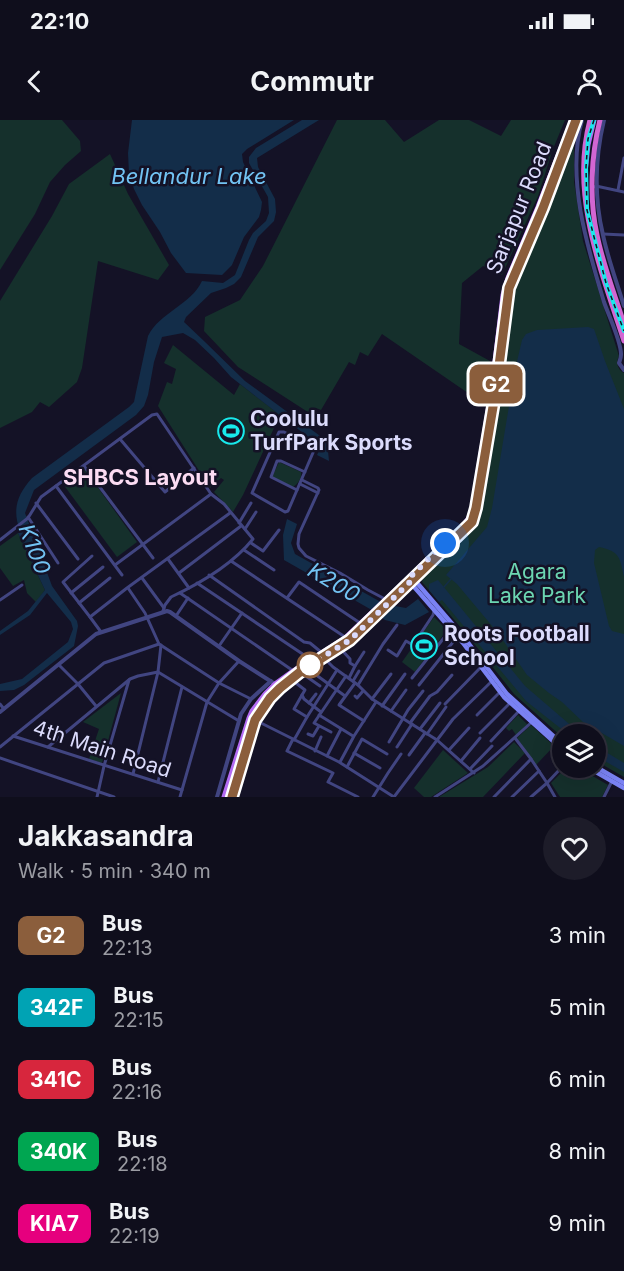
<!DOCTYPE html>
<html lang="en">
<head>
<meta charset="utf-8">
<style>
	:root { --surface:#0f0e1c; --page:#1d1c29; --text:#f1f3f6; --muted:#9b9ca3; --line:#2f2e3b }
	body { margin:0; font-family:Inter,sans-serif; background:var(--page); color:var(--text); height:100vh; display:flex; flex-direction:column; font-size:22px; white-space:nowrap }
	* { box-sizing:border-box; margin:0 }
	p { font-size:20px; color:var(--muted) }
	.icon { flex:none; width:33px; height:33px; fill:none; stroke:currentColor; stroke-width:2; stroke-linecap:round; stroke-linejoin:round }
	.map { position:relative; height:677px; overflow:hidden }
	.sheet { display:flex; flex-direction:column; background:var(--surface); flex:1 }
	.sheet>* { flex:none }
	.badge { padding:0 12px; border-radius:9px; font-size:21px; line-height:39px }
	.controls { position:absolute; left:552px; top:604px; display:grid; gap:12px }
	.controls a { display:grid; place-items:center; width:54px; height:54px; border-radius:50%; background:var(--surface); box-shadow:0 6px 24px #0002,0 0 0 2px var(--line); font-size:30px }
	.you { position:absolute; width:30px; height:30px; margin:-15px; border:4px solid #fff; border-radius:50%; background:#1a73e8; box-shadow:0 0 0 9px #1a73e833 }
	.map>.badge { position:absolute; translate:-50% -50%; box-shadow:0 0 0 3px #fff }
	.round { display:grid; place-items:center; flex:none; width:63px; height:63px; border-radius:32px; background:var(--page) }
	.overview { display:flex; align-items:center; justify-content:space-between; height:102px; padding:0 18px }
	h1 { font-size:28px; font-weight:700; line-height:45px }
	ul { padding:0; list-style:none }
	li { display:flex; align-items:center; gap:18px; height:72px; padding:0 18px }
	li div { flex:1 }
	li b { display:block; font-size:22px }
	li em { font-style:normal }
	li .badge { min-width:66px; font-weight:700; text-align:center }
	.status { display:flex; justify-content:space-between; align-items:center; height:42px; padding:0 30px; background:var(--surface); direction:ltr }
	.status svg { height:16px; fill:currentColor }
	header { display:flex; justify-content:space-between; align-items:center; height:78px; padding:0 18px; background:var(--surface); font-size:27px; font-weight:700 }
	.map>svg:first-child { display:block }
</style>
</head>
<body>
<div class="status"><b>22:10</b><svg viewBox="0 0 49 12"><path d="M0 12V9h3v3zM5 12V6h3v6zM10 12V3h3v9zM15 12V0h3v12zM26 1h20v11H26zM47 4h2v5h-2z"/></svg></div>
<header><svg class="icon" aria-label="back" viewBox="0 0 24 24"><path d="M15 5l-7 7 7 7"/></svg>Commutr<svg class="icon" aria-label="person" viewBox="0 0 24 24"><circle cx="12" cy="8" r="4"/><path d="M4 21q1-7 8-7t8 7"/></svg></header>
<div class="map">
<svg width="624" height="677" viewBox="0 0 624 677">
	<rect width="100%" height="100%" fill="#141226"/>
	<g fill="#15302c">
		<polygon points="0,0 62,0 80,21 81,31 65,45 50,62 35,94 0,150"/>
		<polygon points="337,0 385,0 404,22 439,0 469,0 501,16 511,0 565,0 553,29 538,76 502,155 483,146 462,163 459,224 490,241 484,284 382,214 368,236 360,232 355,245 349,242 321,290 316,288 314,296 238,247 204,211 205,197 240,180 263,146"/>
		<path d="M574,18v44l9,59 36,115c-3,6 -2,13 5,17v404l-28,-16v-26h-34v2l-48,-43 -46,-58 -46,-54 1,-6 40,-38 12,-17 19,-97 12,-83 5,-52 9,-23 17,-33 12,-30 12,-39z"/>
		<polygon points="110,34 128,74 169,145 158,160 98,141 82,248 77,262 49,287 40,282 32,292 0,308 0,181 52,96 69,64"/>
		<polygon points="173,225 234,275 240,264 280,295 243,375 233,392 214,372 224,360 221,358 210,368 158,286 167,262 172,264 176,249 164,243"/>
		<path d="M279,342l22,10c1,6 -3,12 -8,15l-21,-10z"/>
		<polygon points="84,348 137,422 117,437 63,364"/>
		<polygon points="18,413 45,470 36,482 27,473 24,460 13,466 0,448 0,426"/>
		<polygon points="434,497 447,510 415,552 402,542"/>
		<polygon points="121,573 102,643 89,639 99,609 83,602"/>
		<polygon points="518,595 528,605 516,615 512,609 509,611 506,608"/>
		<polygon points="531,605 554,626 536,645 517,618"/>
		<polygon points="514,622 525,633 483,677 439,677 488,647"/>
		<polygon points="443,630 468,653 431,677 424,677 414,668"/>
		<polygon points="566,648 579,648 608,665 602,677 560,677 551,663"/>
	</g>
	<g fill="#132d49">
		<polygon points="132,0 294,0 247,29 242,34 243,42 262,82 261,90 259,97 244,117 232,145 222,155 186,153 171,133 160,112 142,85 134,69 129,53 128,33"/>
		<path d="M302,0h17l-62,38 1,9 17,32 1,13 -2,9 -16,16 -17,40 -7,7 -8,4 -15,5 -25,24 -2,5 20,19 41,40 82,60 2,20 -12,-6 4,-8 -90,-70 -17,-19 -19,-18 -12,-7 -21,4 -8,25 -6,33 -4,11 -8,9 -102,75 -9,23 27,73 25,35 1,5 -4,20 -50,39 -10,5 -14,1v-7l22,-5 46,-37 5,-13 -2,-7 -24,-29 -17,22 -30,20v-4l28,-20 17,-21 -27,-57 2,-2c-8,-22 -3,-36 12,-53l97,-71 5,-5 2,-10 12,-56c12,-24 43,-31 54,-55l21,2 12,-8 14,-35 4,-7 13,-12 3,-8 -1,-16 -19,-34v-6l7,-9z"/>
		<path d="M588,207l6,2 11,32 19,48v168c-4,-19 -4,-26 -25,-30l-4,3 -1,13 15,63 3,5 12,3v112l-41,-24 -21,-20 -13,-9 -22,-18 -29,-42 -41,-49 -11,-9 41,-48 5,-19 23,-138 7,-30 4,-6 11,-4z"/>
		<polygon points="287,399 297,404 291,423 295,434 379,481 395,486 406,488 418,479 429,492 405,505 385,500 370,489 284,440 283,415"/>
		<polygon points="438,460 525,566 582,615 569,615 526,581 442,480 439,482 429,470 429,464"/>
		<polygon points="596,626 624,643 624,652 596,636"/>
	</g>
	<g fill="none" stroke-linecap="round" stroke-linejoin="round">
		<polyline stroke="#132d49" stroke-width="1.5" points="444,467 451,459"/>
		<g stroke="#414581" stroke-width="3">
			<polyline points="592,68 596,66 624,72"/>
			<polyline points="618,70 624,38"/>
			<polyline points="603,114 624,115"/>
			<polygon points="279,312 284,312 315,328 288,391 285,392 252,373"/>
			<polyline points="120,319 165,372 194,348"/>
			<polyline points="84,346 153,438"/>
			<polyline points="302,360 318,368 319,370 299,414 298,424 299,428 306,436 340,453 368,470 385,479"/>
			<polyline points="300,364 318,373"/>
			<polyline points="56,366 122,455"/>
			<polyline points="297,370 271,357 277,341 281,341 305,352"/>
			<polyline points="36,383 78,439"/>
			<polyline points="28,397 58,443"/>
			<polyline points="239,403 251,383"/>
			<polyline points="245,409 256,392"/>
			<path d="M0,420l28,-22 13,-21 111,-82 5,-1 54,80 13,10 29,35c-21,26 -52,44 -82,58l-6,8 -2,6"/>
			<polyline points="251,423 263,431 279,410"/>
			<polyline points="244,430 274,450"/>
			<polyline points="168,439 189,468"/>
			<polyline points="231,441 345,517"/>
			<polyline points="115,445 211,374"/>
			<polyline points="179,453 241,406"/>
			<polyline points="209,455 304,522 310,523 321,532"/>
			<polyline points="142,458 164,488"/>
			<polyline points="197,463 310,539"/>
			<polyline points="128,468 145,493 159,524"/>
			<polyline points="71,473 103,447"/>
			<polyline points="180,473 292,550"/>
			<polyline points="287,478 299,462 360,503"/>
			<polyline points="0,480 22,465"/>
			<polyline points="79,483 110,458"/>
			<polyline points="176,496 188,478"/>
			<polyline points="90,497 63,462 92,436"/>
			<polyline points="101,512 90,497 127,468 230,393"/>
			<polyline points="219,526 242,493"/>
			<polyline points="339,527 350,539 350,543 355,546 349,558"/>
			<polyline points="388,530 397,536 406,521 413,525 433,495 434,491"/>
			<polyline points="323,537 333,547 358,565 372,579 437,620 474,653"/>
			<polyline points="59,545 78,564 96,586"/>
			<polyline points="355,546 364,532"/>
			<polyline points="308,549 345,576"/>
			<polyline points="300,552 320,566"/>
			<polyline points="412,558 451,509"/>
			<polyline points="292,560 305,570 302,575 304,579 321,592"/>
			<polyline points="353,561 359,551"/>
			<polyline points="355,563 339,585 364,601"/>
			<polyline points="358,565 383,524 397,505"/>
			<polyline points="419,565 457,517"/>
			<polyline points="302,575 294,589 307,597"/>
			<polyline points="355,576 357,578 363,571"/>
			<polyline points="372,579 391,554"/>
			<polyline points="309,583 316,574"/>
			<polyline points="0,584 4,589"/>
			<polyline points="445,584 481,547"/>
			<polyline points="382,586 405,554"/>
			<polyline points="391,591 406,570"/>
			<polyline points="319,595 353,616"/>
			<polyline points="477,595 500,572"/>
			<polyline points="255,600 339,642 394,677"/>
			<polyline points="410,603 430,576 437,572 452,555"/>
			<polyline points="420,609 440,583"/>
			<polyline points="331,612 314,603 346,556"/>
			<polyline points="480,613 510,583"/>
			<polyline points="308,614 313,616 319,606"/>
			<polyline points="427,614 446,587"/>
			<polyline points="13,616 182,670"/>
			<polyline points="515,618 531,639 547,663 531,677"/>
			<polyline points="293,619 287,631 333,653 328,662 358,677"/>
			<polyline points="294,620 307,597 337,550"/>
			<polyline points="491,621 519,591"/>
			<polyline points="389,622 408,590 423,571"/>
			<polyline points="0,627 104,543 159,524 219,563 251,579"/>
			<polyline points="48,627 130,559 138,556 158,552 239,601"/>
			<polyline points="397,627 412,604"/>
			<polyline points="449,630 469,608"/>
			<polyline points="315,631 321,617"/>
			<polyline points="354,633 380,648"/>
			<polyline points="409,635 425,613"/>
			<polyline points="327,636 341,609"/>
			<polyline points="0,638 114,677"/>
			<polyline points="461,641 480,618"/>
			<polyline points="340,642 354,616 376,582"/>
			<polyline points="347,647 362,619 387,634"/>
			<polyline points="470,649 492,626"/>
			<polyline points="133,654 158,552 161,525"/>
			<polyline points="158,662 182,567"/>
			<polyline points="97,677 104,646 129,560"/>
			<polyline points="180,677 207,582 219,563 239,541"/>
			<polyline points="373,677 388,653 401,634"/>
			<polyline points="394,677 453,599 491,562"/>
			<polyline points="435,677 483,646 533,601"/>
			<polyline points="494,677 531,639"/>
			<polyline points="512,677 539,651"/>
			<polyline points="555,677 547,663 562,647"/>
			<polyline points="604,677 612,661"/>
		</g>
		<g stroke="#414581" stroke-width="4">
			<path d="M582,0c-16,58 5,126 22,182 4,12 18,41 17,53 0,3 -1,5 -2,8l5,7"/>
			<path d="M604,0c-9,38 -10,77 -1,115 5,24 14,48 21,71"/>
			<polyline points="0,592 96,514 167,491 170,492 239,541 275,564"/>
			<polyline points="217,677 241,594 251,579 271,561"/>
		</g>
		<g stroke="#7a82f3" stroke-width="4.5">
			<polyline points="412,457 466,520 507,574 562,624"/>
			<polyline points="409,461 463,523 504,577 562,629"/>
			<polyline points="596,647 624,663"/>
			<polyline points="589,648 624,668"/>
		</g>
		<g stroke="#b36bf2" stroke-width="5">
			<polyline points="585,53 588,25 594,0"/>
			<polyline points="224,677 249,598 252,591 265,574 275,564 293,551 345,518 463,406 471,395 492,267 503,175 508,158 538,87 572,0"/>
			<polyline points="232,677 255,600 270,578 280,568 300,552 350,520 472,402 476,388 496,269 509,168 543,88 576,0"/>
		</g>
		<g stroke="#d266d2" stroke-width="5">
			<path d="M590,0c-20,75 11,150 34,221"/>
			<path d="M600,0c-9,36 -11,78 -3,115 6,30 18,60 27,89"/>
		</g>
		<g stroke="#18e9eb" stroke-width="4">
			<polyline id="rail" points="594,0 588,19 586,47 587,90 606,163 624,211"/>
		</g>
		<use href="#rail" stroke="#141226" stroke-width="1.5" stroke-dasharray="4.5" stroke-linecap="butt"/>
	</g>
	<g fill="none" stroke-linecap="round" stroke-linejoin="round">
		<g stroke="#fff" stroke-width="14">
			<polyline id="line" points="232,677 255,600 270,578 280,568 300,552 350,520 472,402 476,388 496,269 509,168 543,88 576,0"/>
		</g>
		<use href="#line" stroke="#8b5e3c" stroke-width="9"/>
		<polyline stroke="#dbdbfc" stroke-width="6" stroke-dasharray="0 10.8" points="310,545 350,520 413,459 411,456 445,423"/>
	</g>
	<defs>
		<g id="stadium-ring" transform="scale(1.35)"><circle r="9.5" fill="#141226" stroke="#18e9eb" stroke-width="1.5"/><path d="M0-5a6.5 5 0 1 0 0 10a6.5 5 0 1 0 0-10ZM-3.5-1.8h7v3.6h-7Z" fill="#18e9eb"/></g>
	</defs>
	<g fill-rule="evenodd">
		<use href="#stadium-ring" x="231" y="311"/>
		<use href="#stadium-ring" x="424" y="526"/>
	</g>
	<circle fill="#fff" stroke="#8b5e3c" stroke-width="3" cx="310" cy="545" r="12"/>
	<g text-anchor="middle" stroke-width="5" stroke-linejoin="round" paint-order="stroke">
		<g font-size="21" fill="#dbdbfc" stroke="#141226">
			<text transform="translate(519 88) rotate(-68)" y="7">Sarjapur Road</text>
			<text transform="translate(102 629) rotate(18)" y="7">4th Main Road</text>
		</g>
		<g font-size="21" font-weight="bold" fill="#dbdbfc" stroke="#141226" text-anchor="start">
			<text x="250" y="306">Coolulu<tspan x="250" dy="24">TurfPark Sports</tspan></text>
			<text x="444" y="521">Roots Football<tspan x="444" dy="24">School</tspan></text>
		</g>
		<g font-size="21" fill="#6cd6b2" stroke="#141226">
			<text x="537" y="459">Agara<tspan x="537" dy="24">Lake Park</tspan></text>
		</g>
		<g font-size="22" font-style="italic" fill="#72c3f3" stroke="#141226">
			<text x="189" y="64">Bellandur Lake</text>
			<text transform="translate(35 429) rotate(69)" y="8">K100</text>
			<text transform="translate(334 462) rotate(31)" y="8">K200</text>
		</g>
		<g font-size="22" font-weight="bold" fill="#fcdcf3" stroke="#141226">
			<text x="140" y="365">SHBCS Layout</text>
		</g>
	</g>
</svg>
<div class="controls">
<a><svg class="icon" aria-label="layers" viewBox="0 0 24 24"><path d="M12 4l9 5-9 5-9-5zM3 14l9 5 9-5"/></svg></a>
</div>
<div class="you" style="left:445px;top:423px"></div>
<b class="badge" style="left:496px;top:264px;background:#8b5e3c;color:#fff">G2</b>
</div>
<section class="sheet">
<div class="overview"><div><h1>Jakkasandra</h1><p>Walk · 5 min · 340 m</p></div><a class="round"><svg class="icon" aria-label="heart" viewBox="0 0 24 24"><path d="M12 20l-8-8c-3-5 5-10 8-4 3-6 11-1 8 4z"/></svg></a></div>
<ul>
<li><span class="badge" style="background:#8b5e3c;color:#fff">G2</span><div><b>Bus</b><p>22:13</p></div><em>3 min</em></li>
<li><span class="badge" style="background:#00a3b4;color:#fff">342F</span><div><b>Bus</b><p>22:15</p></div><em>5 min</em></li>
<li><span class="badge" style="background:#d7263d;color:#fff">341C</span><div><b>Bus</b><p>22:16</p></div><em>6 min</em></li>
<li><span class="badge" style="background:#00a651;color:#fff">340K</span><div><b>Bus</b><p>22:18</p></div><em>8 min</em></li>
<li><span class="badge" style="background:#e6007e;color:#fff">KIA7</span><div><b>Bus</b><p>22:19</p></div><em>9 min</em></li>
</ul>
</section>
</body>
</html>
